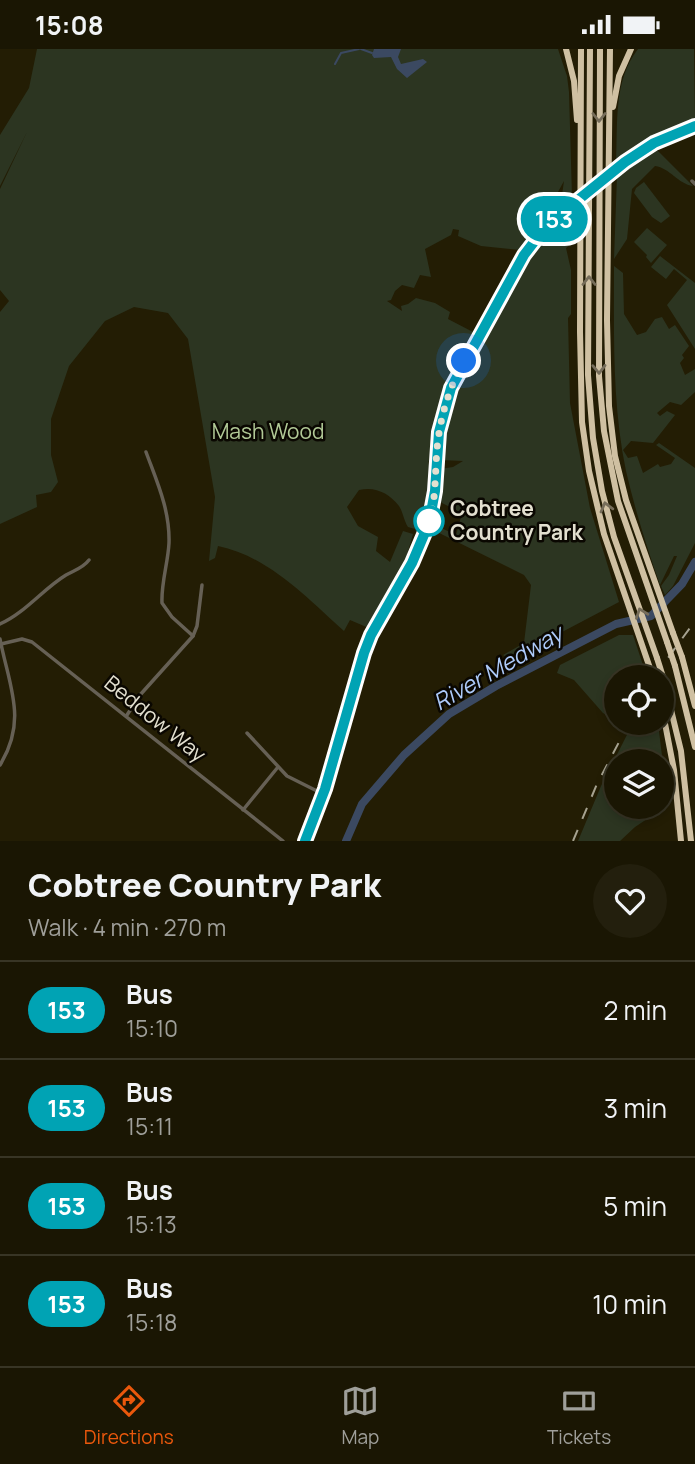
<!DOCTYPE html>
<html lang="en">
<head>
<meta charset="utf-8">
<style>
	:root { --surface:#1a1603; --page:#231f0d; --text:#f1f3f6; --muted:#9f9f9a; --line:#383525; --accent:#ea580c }
	body { margin:0; font-family:Manrope,sans-serif; background:var(--page); color:var(--text); height:100vh; display:flex; flex-direction:column; font-size:26px; white-space:nowrap }
	* { box-sizing:border-box; margin:0 }
	p { font-size:23px; color:var(--muted) }
	.icon { flex:none; width:38px; height:38px; fill:none; stroke:currentColor; stroke-width:2; stroke-linecap:round; stroke-linejoin:round }
	.map { position:relative; height:792px; overflow:hidden }
	.side { display:flex; flex-direction:column; background:var(--surface); flex:1 }
	.side>* { flex:none }
	.badge { padding:0 14px; border-radius:23px; font-size:24px; line-height:46px }
	.tools { position:absolute; left:604px; top:616px; display:grid; gap:14px }
	.tools a { display:grid; place-items:center; width:70px; height:70px; border-radius:50%; background:var(--surface); box-shadow:0 4px 10px #0003,0 0 0 2px var(--line); font-size:35px }
	.you { position:absolute; width:35px; height:35px; margin:-18px; border:5px solid #fff; border-radius:50%; background:#1a73e8; box-shadow:0 0 0 10px #1a73e833 }
	.map>.badge { position:absolute; translate:-50% -50%; box-shadow:0 0 0 4px #fff }
	.round { display:grid; place-items:center; flex:none; width:74px; height:74px; border-radius:37px; background:var(--page) }
	.head { display:flex; align-items:center; justify-content:space-between; height:119px; padding:0 28px }
	h1 { font-size:33px; font-weight:800; line-height:52px }
	ul { padding:0; list-style:none }
	li { display:flex; align-items:center; gap:21px; height:98px; padding:0 28px; border-top:2px solid var(--line) }
	li div { flex:1 }
	li b { display:block; font-size:26px }
	li em { font-style:normal }
	li .badge { min-width:77px; font-weight:700; text-align:center }
	.status { display:flex; justify-content:space-between; align-items:center; height:49px; padding:0 35px; background:var(--surface); direction:ltr }
	.status svg { height:19px; fill:currentColor }
	.menu { display:flex; justify-content:space-around; align-items:center; height:98px; border-top:2px solid var(--line); background:var(--surface); font-size:19px; color:var(--muted) }
	.menu a { display:grid; justify-items:center; gap:4px }
	.menu .active { color:var(--accent) }
	.map>svg:first-child { display:block }
</style>
</head>
<body>
<div class="status"><b>15:08</b><svg viewBox="0 0 49 12"><path d="M0 12V9h3v3zM5 12V6h3v6zM10 12V3h3v9zM15 12V0h3v12zM26 1h20v11H26zM47 4h2v5h-2z"/></svg></div>
<div class="map">
<svg width="695" height="792" viewBox="0 0 695 792">
	<rect width="100%" height="100%" fill="#231d04"/>
	<g fill="#2c3521" fill-rule="evenodd">
		<path d="M37,0h521l9,27 2,16 3,105 -12,12 4,-28 -11,20 -2,11 -13,14 -18,24 -39,-4 -23,-10 1,-6 -6,-1 -2,6 -26,14 6,28 -11,-2 -6,13 -12,-3 -7,6 -4,9 -4,1 15,10 -1,-5 7,-2 8,-6 19,5 15,9 -2,7 25,13 -30,61 -15,72 6,-14 -4,57 -9,22 -5,2 -1,-3 -7,-2c-4,-6 -5,-15 -9,-21 -10,-13 -24,-20 -40,-16l-12,17 11,19 20,11 -2,14 14,11 13,-31 10,3 -6,21 -36,74 -21,-9 -6,11c-37,-33 -76,-75 -126,-85l-3,12 -6,3 6,-64 -27,-158 -20,-26 -34,-6 -29,14 -36,45 -18,53v36l7,27 -7,10 -15,3 1,12 -37,17v-212l9,-11 -9,-11v-101l27,-57 -27,54v-51l29,-47z"/>
		<path d="M638,0h56l1,70 -50,25 -29,18c2,-38 -3,-81 22,-113z"/>
		<path d="M655,99l38,38c-15,-2 -23,-18 -38,-20l-23,23 -5,50 -13,20 3,-83z"/>
		<polygon points="644,133 670,167 661,174 652,168 634,144 636,139"/>
		<path d="M571,161l1,33 -6,5 5,22v44l-3,4 2,85 20,105 29,94 -110,58 -6,-5 21,-12 7,-58 -7,-10 -91,-45v-6l23,11 6,-22 -24,-12 2,-32 13,-2 10,-6 -22,-1c6,-44 12,-89 45,-121l45,-81c5,-20 24,-36 40,-48z"/>
		<polygon points="647,179 667,196 651,214 646,208 647,206 634,193"/>
		<polygon points="660,207 695,234 695,300 667,256 687,231 674,220 666,230 651,218"/>
		<path d="M614,217l9,7 1,41 13,21 9,-3 9,-13 7,-2 7,12 6,-4 14,21 -7,9 2,3 -4,5 5,12 10,-6v23l-14,13 -11,-3 -13,11 3,3 7,-5 8,4 -22,28 -22,-2 -8,9 5,8 9,-2 6,17 15,-9 2,3 11,-3 4,-6 -19,-13 3,-2 36,25v75l-22,43 -8,9 -4,-9 8,-11 8,-19h-3l-14,29c-13,-37 -25,-75 -34,-114 -14,-67 -12,-137 -12,-205z"/>
		<polygon points="619,586 633,586 647,628 616,628 616,671 603,664 574,631 557,624 560,616"/>
		<path d="M633,674h25l10,82 -33,22 -15,14h-42l23,-55zM616,712h46v46h-46z"/>
	</g>
	<polygon fill="#3b4961" points="374,0 401,0 398,8 401,15 423,10 427,13 407,29 397,20 391,8 374,9 372,6"/>
	<g fill="none" stroke-linecap="round" stroke-linejoin="round">
		<g stroke="#3b4961" stroke-width="2">
			<polyline points="361,0 372,4"/>
			<polyline points="335,15 341,4 359,0"/>
		</g>
		<polyline stroke="#3b4961" stroke-width="8" points="346,792 362,755 404,706 449,665 496,637 616,575 651,567 682,535 695,513"/>
		<g stroke="#666055" stroke-width="3.5">
			<polyline points="692,132 695,135"/>
			<path d="M0,575c25,-11 43,-35 66,-49 9,-5 17,-7 23,-15"/>
			<polyline points="193,587 197,577 202,536"/>
			<path d="M0,590c9,47 28,81 0,126"/>
			<polyline points="1,595 22,590 32,593 283,792"/>
			<path d="M127,666l13,-20 53,-59 -21,-19 -10,-14c-1,-20 6,-40 7,-60 1,-33 -12,-61 -23,-91"/>
			<polyline points="247,684 287,727 323,745"/>
			<polyline points="243,761 278,718"/>
		</g>
		<g stroke="#666055" stroke-width="4.5">
			<polyline points="625,113 654,95 695,77"/>
			<polyline points="305,792 325,740 364,604 371,586 412,514 429,474 435,442 440,383 447,350 456,328 532,193 563,162"/>
		</g>
		<g stroke="#cfc0a2" stroke-width="6">
			<polyline points="566,0 574,32 577,71"/>
			<polyline points="581,0 580,283 582,373 589,422 604,485 653,628"/>
			<polyline points="590,0 588,326 593,389 602,442 614,488 657,609"/>
			<polyline points="600,0 599,327 604,382 618,452 667,593"/>
			<polyline points="610,0 607,271 609,357 615,407 626,451 673,584"/>
			<polyline points="613,58 619,27 631,0"/>
			<polyline points="682,608 695,657"/>
			<polyline points="675,617 695,698"/>
			<polyline points="663,628 681,702 691,792"/>
			<polyline points="662,659 674,721 681,792"/>
		</g>
		<g stroke="#a6a290" stroke-width="2" stroke-dasharray="12 12" stroke-linecap="butt">
			<polyline points="654,628 695,572"/>
			<polyline points="573,792 597,735 629,674"/>
		</g>
		<polyline stroke="#666055" stroke-width="4.5" points="563,162 625,113"/>
		<g stroke="#cfc0a2" stroke-width="6">
			<polyline points="673,584 682,608"/>
			<polyline points="667,593 675,617"/>
			<polyline points="657,609 663,628"/>
		</g>
	</g>
	<defs><path id="oneway-chevron" d="M-2-3.5L2.5 0L-2 3.5" fill="none" stroke-width="1.6" stroke-linecap="round" stroke-linejoin="round" transform="scale(1.75)"/></defs>
	<g stroke="#766d5a">
		<use href="#oneway-chevron" transform="translate(599 68) rotate(90)"/>
		<use href="#oneway-chevron" transform="translate(589 232) rotate(-90)"/>
		<use href="#oneway-chevron" transform="translate(599 320) rotate(89)"/>
		<use href="#oneway-chevron" transform="translate(606 458) rotate(-105)"/>
		<use href="#oneway-chevron" transform="translate(641 564) rotate(-110)"/>
	</g>
	<g fill="none" stroke-linecap="round" stroke-linejoin="round">
		<g stroke="#fff" stroke-width="16">
			<polyline id="line" points="305,792 325,740 364,604 371,586 412,514 429,474 435,442 439,383 451,339 524,206 547,176 625,113 654,94 695,77"/>
		</g>
		<use href="#line" stroke="#00a3b4" stroke-width="10"/>
		<path stroke="#e3e0d0" stroke-width="7" stroke-dasharray="0 12.6" d="M429,472c7,-18 6,-49 8,-72 3,-32 12,-61 27,-88"/>
	</g>
	<circle fill="#fff" stroke="#00a3b4" stroke-width="3.5" cx="429" cy="472" r="14"/>
	<g text-anchor="middle" stroke-width="5" stroke-linejoin="round" paint-order="stroke">
		<g font-size="21" fill="#b1c996" stroke="#0a0701">
			<text x="268" y="390">Mash Wood</text>
		</g>
		<g font-size="21" font-weight="bold" fill="#e3e0d0" stroke="#0a0701" text-anchor="start">
			<text x="450" y="467">Cobtree<tspan x="450" dy="24">Country Park</tspan></text>
		</g>
		<g font-size="21" fill="#e3e0d0" stroke="#0a0701">
			<text transform="translate(155 670) rotate(39)" y="7">Beddow Way</text>
		</g>
		<g font-size="23" font-style="italic" fill="#adcaf9" stroke="#0a0701">
			<text transform="translate(498 619) rotate(-30)" y="8">River Medway</text>
		</g>
	</g>
</svg>
<div class="tools">
<a><svg class="icon" aria-label="locate" viewBox="0 0 24 24"><circle cx="12" cy="12" r="6"/><path d="M12 2v4M12 18v4M2 12h4M18 12h4"/></svg></a>
<a><svg class="icon" aria-label="layers" viewBox="0 0 24 24"><path d="M12 4l9 5-9 5-9-5zM3 14l9 5 9-5"/></svg></a>
</div>
<div class="you" style="left:464px;top:312px"></div>
<b class="badge" style="left:554px;top:170px;background:#00a3b4;color:#fff">153</b>
</div>
<section class="side">
<div class="head"><div><h1>Cobtree Country Park</h1><p>Walk · 4 min · 270 m</p></div><a class="round"><svg class="icon" aria-label="heart" viewBox="0 0 24 24"><path d="M12 20l-8-8c-3-5 5-10 8-4 3-6 11-1 8 4z"/></svg></a></div>
<ul>
<li><span class="badge" style="background:#00a3b4;color:#fff">153</span><div><b>Bus</b><p>15:10</p></div><em>2 min</em></li>
<li><span class="badge" style="background:#00a3b4;color:#fff">153</span><div><b>Bus</b><p>15:11</p></div><em>3 min</em></li>
<li><span class="badge" style="background:#00a3b4;color:#fff">153</span><div><b>Bus</b><p>15:13</p></div><em>5 min</em></li>
<li><span class="badge" style="background:#00a3b4;color:#fff">153</span><div><b>Bus</b><p>15:18</p></div><em>10 min</em></li>
</ul>
</section>
<nav class="menu">
<a class="active"><svg class="icon" aria-label="directions" viewBox="0 0 24 24"><path d="M12 3l9 9-9 9-9-9zM9 14v-3h6M13 9l2 2-2 2"/></svg>Directions</a>
<a><svg class="icon" aria-label="map" viewBox="0 0 24 24"><path d="M3 6l6-2 6 2 6-2v14l-6 2-6-2-6 2zM9 4v14M15 6v14"/></svg>Map</a>
<a><svg class="icon" aria-label="tickets" viewBox="0 0 24 24"><path d="M3 7h18v10H3zM15 7v10"/></svg>Tickets</a>
</nav>
</body>
</html>
